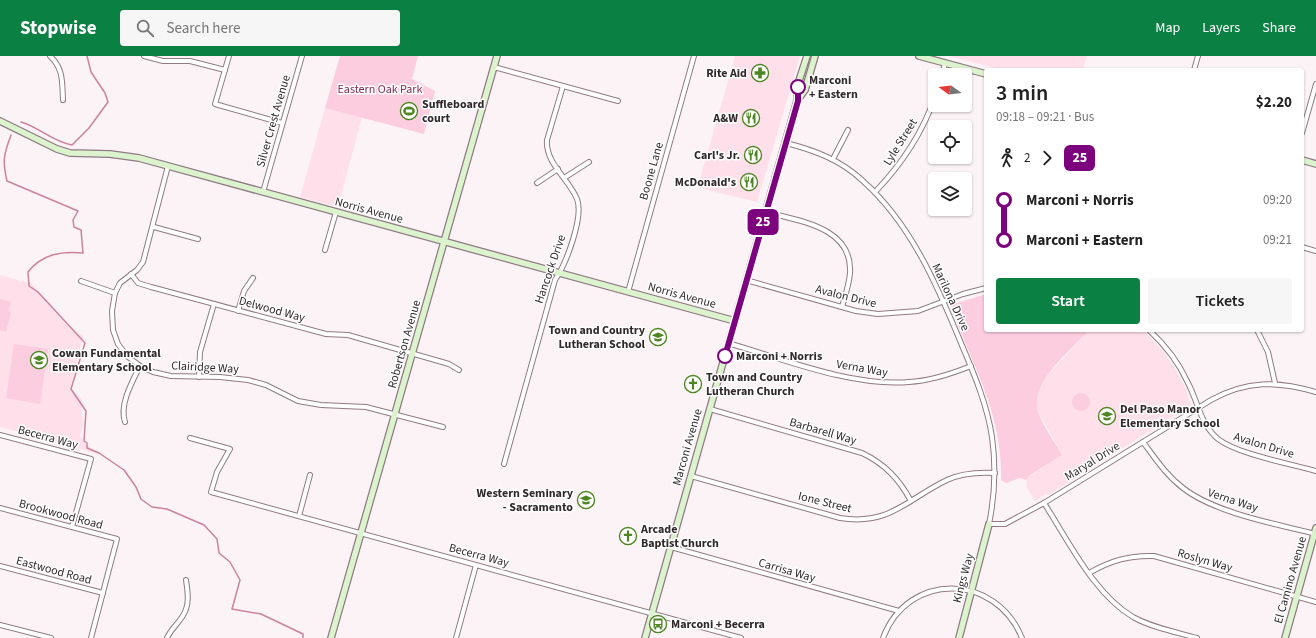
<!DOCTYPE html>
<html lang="en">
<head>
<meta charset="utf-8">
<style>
	:root { --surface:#fff; --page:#f6f6f6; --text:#222; --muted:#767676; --accent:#0b8043 }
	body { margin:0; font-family:"Source Sans 3",sans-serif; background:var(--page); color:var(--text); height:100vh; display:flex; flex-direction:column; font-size:15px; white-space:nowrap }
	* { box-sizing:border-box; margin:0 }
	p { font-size:13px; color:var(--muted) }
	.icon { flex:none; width:22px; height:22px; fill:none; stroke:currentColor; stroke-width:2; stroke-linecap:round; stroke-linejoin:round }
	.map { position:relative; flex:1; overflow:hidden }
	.details { position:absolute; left:984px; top:12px; width:320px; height:264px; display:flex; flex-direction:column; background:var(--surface); border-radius:4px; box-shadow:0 1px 3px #0004 }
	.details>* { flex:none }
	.badge { padding:0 8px; border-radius:6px; font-size:14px; line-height:26px }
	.needle { width:26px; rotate:285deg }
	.fabs { position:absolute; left:928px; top:12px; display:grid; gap:8px }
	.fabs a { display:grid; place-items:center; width:44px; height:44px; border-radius:4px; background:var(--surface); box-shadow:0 1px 3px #0004; font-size:20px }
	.map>.badge { position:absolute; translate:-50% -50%; box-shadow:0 0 0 2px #fff }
	.legs { display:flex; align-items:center; gap:6px; height:44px; padding:0 12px; font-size:13px }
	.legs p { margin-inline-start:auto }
	.head { display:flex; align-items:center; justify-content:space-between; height:68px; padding:0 12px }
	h1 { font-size:22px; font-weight:600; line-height:30px }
	.cta { display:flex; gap:8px; margin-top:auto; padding:8px 12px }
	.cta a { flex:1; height:46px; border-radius:4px; background:var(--accent); color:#fff; font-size:16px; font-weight:600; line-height:46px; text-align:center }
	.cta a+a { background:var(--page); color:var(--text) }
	ul { padding:0 12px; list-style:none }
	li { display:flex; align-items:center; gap:14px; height:40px; font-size:15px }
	li i { display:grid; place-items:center; width:6px; height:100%; margin:0 5px; background:currentColor }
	li i::after { content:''; width:10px; height:10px; margin:-5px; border:3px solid; border-radius:50%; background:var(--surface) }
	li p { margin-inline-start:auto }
	li:first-child i { background:linear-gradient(#0000 50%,currentColor 0) }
	li:last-child i { background:linear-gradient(currentColor 50%,#0000 0) }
	header { display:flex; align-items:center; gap:24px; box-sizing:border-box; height:56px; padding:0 20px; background:var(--accent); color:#fff }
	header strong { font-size:19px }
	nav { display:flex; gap:22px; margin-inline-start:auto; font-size:14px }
	.search { width:280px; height:36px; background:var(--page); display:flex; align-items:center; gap:10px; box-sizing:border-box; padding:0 14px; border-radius:4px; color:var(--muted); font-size:15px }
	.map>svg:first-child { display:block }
</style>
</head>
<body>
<header>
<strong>Stopwise</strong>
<div class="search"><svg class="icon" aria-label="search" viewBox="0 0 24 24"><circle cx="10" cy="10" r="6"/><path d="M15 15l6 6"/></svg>Search here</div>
<nav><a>Map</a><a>Layers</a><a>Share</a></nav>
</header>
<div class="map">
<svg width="1316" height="582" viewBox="0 0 1316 582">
	<rect width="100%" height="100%" fill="#fcf3f6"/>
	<g fill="#ffdfea">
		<polygon points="735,0 800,0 757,146 700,132 698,130"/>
		<polygon points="949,0 1087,0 1083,14 1003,14"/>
		<polygon points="325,52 362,61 338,151 300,141"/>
		<polygon points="0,219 32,228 59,261 70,272 83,280 70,332 81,343 83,370 80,379 84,387 102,399 0,371"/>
		<polygon points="1089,274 1143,274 1161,293 1174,311 1186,333 1191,349 1048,439 1046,438 1035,445 1026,430 1027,422 1062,398 1039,357 1037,349 1039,335 1047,320"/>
	</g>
	<g fill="#fccdde">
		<polygon points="340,0 418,0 412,23 435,35 424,78 325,52"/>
		<path d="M986,238v36h103c-19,22 -61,52 -50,84 5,14 16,28 23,41l-32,20 -4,5 -6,-2 -14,5 -5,-3c2,-65 -28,-114 -50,-172l3,-4z"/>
		<polygon points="0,243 11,246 8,255 11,256 6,276 0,274"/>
		<polygon points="14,288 48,293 40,348 6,342"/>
		<circle cx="1081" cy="346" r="9"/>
	</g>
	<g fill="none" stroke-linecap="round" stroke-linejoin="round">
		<g stroke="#cb829f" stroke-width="1.5">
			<path d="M21,66c18,5 32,20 51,23l17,-17 19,-26 -3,-9 -14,-21 -4,-16"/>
			<path d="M11,79c-7,19 -9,25 -4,46l71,30 -5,9 1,7 7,3 2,23c-22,-2 -41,1 -55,19l1,14 9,6 47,51 -14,46 15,22 -2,30 3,2v5l12,5 25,17 12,17 5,12 11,8 15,2 37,16 13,14 2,14 11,9 10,18 -8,29 29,5 42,20v4"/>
		</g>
		<g stroke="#907b83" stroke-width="6">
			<g id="street">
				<path d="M50,0c14,13 12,27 13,44"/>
				<polyline points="144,0 163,5 190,5 225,14"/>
				<polyline points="229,0 215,48 282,67"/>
				<polyline points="494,11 618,45"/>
				<polyline points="1194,14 1198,0"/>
				<polyline points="942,19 945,7"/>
				<polyline points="1302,77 1316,28"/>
				<path d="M786,87c28,7 55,17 77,38 48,43 74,104 98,162 13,31 26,61 31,94 4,29 3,58 -3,87h16l39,-21 167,-103c36,-20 66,-19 105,-8"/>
				<polyline points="833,103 848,74"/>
				<polyline points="168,110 143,206 137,214 120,227 115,237 112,255 113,274 118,288 127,300 140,310 153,316 171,320 220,321 248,324 266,329 298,345 321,349 366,351 443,371"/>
				<polyline points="564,122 589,106"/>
				<polyline points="537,127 558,113"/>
				<polyline points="263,136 302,0"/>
				<path d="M875,136c27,-28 47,-58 60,-95"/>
				<path d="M766,156c33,9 87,15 84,61 -1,12 -5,23 -8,34"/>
				<polyline points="154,171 198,183"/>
				<polyline points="1302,191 1316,195"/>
				<polyline points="325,194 336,156"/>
				<polyline points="131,218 138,227 151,231 326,278 348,279 449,308 459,314"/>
				<polyline points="746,224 856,255 878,258 918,255 963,238 986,232"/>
				<polyline points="81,225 115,237"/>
				<polyline points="628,236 694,0"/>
				<polyline points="238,255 244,235 253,222"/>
				<path d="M1149,274c16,15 29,31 38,51 11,20 13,43 31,58 19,15 73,25 98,32"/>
				<polyline points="1257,274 1268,296 1275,327"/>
				<path d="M728,287c55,16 124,44 181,39 21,-1 42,-8 62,-16"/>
				<polyline points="199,321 200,296 214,248"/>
				<path d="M710,353l152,44c23,11 37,26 49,48"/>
				<path d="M125,366c-6,-17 7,-40 15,-56"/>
				<polyline points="0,379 91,403 72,471"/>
				<polyline points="190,382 230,393 217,416 211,436 741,582"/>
				<path d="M1143,386c12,16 23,33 40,46 32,25 93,36 133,46"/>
				<path d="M504,408l51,-184c11,-16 29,-63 22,-81 -8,-20 -32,-36 -30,-59l16,-54"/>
				<path d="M691,420l149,42c50,8 67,-19 107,-38 15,-7 31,-8 48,-7"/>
				<path d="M1044,447c24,37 50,91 89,114 20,11 43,15 64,21"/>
				<polyline points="0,452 117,483 91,582"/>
				<polyline points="299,460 310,419"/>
				<polyline points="671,491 899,555"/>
				<polyline points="0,510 103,537"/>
				<path d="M1089,517c21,-12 40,-18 65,-17l162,46"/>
				<polyline points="0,569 51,582"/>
				<path d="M167,582c4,-9 10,-13 15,-21 8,-11 6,-24 4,-37"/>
				<polyline points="456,582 476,509"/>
				<path d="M883,582c25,-67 113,-65 139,0"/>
			</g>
		</g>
		<g stroke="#907b83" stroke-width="8">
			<g id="secondary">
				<polyline points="919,0 986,18"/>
				<polyline points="797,45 805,34 815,0"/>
				<polyline points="0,65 57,93 70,97 110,98 139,102 735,265"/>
				<polyline points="1302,104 1316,108"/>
				<polyline points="331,582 497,0"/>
				<polyline points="645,582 797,45 797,31 807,0"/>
				<polyline points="959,582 989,468"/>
				<polyline points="1285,582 1316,472"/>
			</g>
		</g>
		<use href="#street" stroke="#fff" stroke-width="4"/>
		<use href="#secondary" stroke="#dcf4ce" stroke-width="5.5"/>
	</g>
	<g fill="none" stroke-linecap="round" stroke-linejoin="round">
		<g stroke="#fff" stroke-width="9">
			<polyline id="line-1" points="725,300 798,45 798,31"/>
		</g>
		<use href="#line-1" stroke="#7c027e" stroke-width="6"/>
	</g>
	<defs>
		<g id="pharmacy-ring" transform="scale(0.9)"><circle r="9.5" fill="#fff" stroke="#4c8521" stroke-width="1.5"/><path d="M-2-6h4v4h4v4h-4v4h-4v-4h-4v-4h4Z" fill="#4c8521"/></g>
		<g id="stadium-ring" transform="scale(0.9)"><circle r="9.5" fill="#fff" stroke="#4c8521" stroke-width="1.5"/><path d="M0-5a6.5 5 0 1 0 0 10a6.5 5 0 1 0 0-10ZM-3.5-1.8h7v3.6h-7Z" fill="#4c8521"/></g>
		<g id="restaurant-ring" transform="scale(0.9)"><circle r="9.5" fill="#fff" stroke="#4c8521" stroke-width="1.5"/><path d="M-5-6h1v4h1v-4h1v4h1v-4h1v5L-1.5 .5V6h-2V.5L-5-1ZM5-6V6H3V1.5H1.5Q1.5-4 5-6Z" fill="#4c8521"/></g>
		<g id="school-ring" transform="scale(0.9)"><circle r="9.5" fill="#fff" stroke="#4c8521" stroke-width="1.5"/><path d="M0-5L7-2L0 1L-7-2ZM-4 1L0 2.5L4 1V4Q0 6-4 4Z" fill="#4c8521"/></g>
		<g id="church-ring" transform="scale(0.9)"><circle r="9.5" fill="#fff" stroke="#4c8521" stroke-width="1.5"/><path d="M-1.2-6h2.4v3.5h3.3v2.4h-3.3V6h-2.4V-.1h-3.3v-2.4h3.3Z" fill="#4c8521"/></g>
		<g id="bus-ring" transform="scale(0.9)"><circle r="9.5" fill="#fff" stroke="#4c8521" stroke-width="1.5"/><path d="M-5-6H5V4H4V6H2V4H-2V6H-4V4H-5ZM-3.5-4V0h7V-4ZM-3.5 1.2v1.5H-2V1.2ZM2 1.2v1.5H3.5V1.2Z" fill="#4c8521"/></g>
	</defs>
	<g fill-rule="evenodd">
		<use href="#pharmacy-ring" x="760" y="17"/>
		<use href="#stadium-ring" x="409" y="55"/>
		<use href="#restaurant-ring" x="751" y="62"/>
		<use href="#restaurant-ring" x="753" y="99"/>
		<use href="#restaurant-ring" x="749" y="126"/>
		<use href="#school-ring" x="658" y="281"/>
		<use href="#school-ring" x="39" y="304"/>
		<use href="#church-ring" x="693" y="328"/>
		<use href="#school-ring" x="1107" y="360"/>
		<use href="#school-ring" x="586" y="444"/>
		<use href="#church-ring" x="628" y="480"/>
		<use href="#bus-ring" x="658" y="568"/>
	</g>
	<g fill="#fff" stroke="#7c027e" stroke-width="2">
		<circle cx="798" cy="31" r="7"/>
		<circle cx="725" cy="300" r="7"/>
	</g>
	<g text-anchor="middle" stroke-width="3" stroke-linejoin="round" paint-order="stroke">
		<g font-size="12" font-weight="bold" fill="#32292c" stroke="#fff" text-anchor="end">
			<text x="747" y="21">Rite Aid</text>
			<text x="422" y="52" text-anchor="start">Suffleboard<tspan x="422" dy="14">court</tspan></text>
			<text x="738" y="66">A&amp;W</text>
			<text x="740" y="103">Carl's Jr.</text>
			<text x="736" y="130">McDonald's</text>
			<text x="645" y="278">Town and Country<tspan x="645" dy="14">Lutheran School</tspan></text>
			<text x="52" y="301" text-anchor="start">Cowan Fundamental<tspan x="52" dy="14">Elementary School</tspan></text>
			<text x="706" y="325" text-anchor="start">Town and Country<tspan x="706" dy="14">Lutheran Church</tspan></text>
			<text x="1120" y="357" text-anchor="start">Del Paso Manor<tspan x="1120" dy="14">Elementary School</tspan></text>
			<text x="573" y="441">Western Seminary<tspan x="573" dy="14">- Sacramento</tspan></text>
			<text x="641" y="477" text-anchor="start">Arcade<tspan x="641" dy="14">Baptist Church</tspan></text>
			<text x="671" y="572" text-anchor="start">Marconi + Becerra</text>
		</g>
		<g font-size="12" font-weight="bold" fill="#32292c" stroke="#fff" text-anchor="start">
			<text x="809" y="28">Marconi<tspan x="809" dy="14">+ Eastern</tspan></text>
			<text x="736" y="304">Marconi + Norris</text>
		</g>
		<g font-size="12" fill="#822b54" stroke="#fff">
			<text x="380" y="37">Eastern Oak Park</text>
		</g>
		<g font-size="12" fill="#32292c" stroke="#fff">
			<text transform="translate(273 65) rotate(-74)" y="4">Silver Crest Avenue</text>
			<text transform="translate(900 86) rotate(-58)" y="4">Lyle Street</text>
			<text transform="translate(651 115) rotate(-74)" y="4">Boone Lane</text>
			<text transform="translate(369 154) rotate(15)" y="4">Norris Avenue</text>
			<text transform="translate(550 213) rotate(-71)" y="4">Hancock Drive</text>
			<text transform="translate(682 239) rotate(15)" y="4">Norris Avenue</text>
			<text transform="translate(846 240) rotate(14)" y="4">Avalon Drive</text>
			<text transform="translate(951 241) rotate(65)" y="4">Marilona Drive</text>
			<text transform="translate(272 253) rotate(15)" y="4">Delwood Way</text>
			<text transform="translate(404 288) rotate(-74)" y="4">Robertson Avenue</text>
			<text transform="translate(205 311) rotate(3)" y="4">Clairidge Way</text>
			<text transform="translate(862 312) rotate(10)" y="4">Verna Way</text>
			<text transform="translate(823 375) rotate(16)" y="4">Barbarell Way</text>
			<text transform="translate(48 381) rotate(15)" y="4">Becerra Way</text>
			<text transform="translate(1264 389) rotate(17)" y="4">Avalon Drive</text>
			<text transform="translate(687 391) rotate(-74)" y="4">Marconi Avenue</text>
			<text transform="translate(1092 405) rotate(-32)" y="4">Maryal Drive</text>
			<text transform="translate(1233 444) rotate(18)" y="4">Verna Way</text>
			<text transform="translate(825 446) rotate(14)" y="4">Ione Street</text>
			<text transform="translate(61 458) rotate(15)" y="4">Brookwood Road</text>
			<text transform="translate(479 499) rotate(15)" y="4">Becerra Way</text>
			<text transform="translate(1205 504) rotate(16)" y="4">Roslyn Way</text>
			<text transform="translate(54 514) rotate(15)" y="4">Eastwood Road</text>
			<text transform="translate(787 514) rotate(16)" y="4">Carrisa Way</text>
			<text transform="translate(963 522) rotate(-75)" y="4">Kings Way</text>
			<text transform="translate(1290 524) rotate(-74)" y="4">El Camino Avenue</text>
		</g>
	</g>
</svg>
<div class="fabs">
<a><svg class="needle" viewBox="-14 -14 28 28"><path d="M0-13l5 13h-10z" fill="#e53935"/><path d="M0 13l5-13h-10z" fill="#767676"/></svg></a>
<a><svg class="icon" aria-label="locate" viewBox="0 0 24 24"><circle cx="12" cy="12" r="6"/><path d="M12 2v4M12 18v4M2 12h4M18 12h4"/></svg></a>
<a><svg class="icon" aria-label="layers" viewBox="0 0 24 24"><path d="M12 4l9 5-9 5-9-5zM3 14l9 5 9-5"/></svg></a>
</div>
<b class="badge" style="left:763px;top:166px;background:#7c027e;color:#fff">25</b>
<section class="details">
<div class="head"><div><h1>3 min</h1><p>09:18 – 09:21 · Bus</p></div><b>$2.20</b></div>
<div class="legs"><svg class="icon" aria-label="walk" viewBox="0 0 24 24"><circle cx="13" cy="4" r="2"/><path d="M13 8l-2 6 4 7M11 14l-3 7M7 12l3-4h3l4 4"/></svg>2<svg class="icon" aria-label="forward" viewBox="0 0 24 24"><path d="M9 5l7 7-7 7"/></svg><b class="badge" style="background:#7c027e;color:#fff">25</b></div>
<ul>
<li><i style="color:#7c027e"></i><b>Marconi + Norris</b><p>09:20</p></li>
<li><i style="color:#7c027e"></i><b>Marconi + Eastern</b><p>09:21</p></li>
</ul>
<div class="cta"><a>Start</a><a>Tickets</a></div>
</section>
</div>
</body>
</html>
